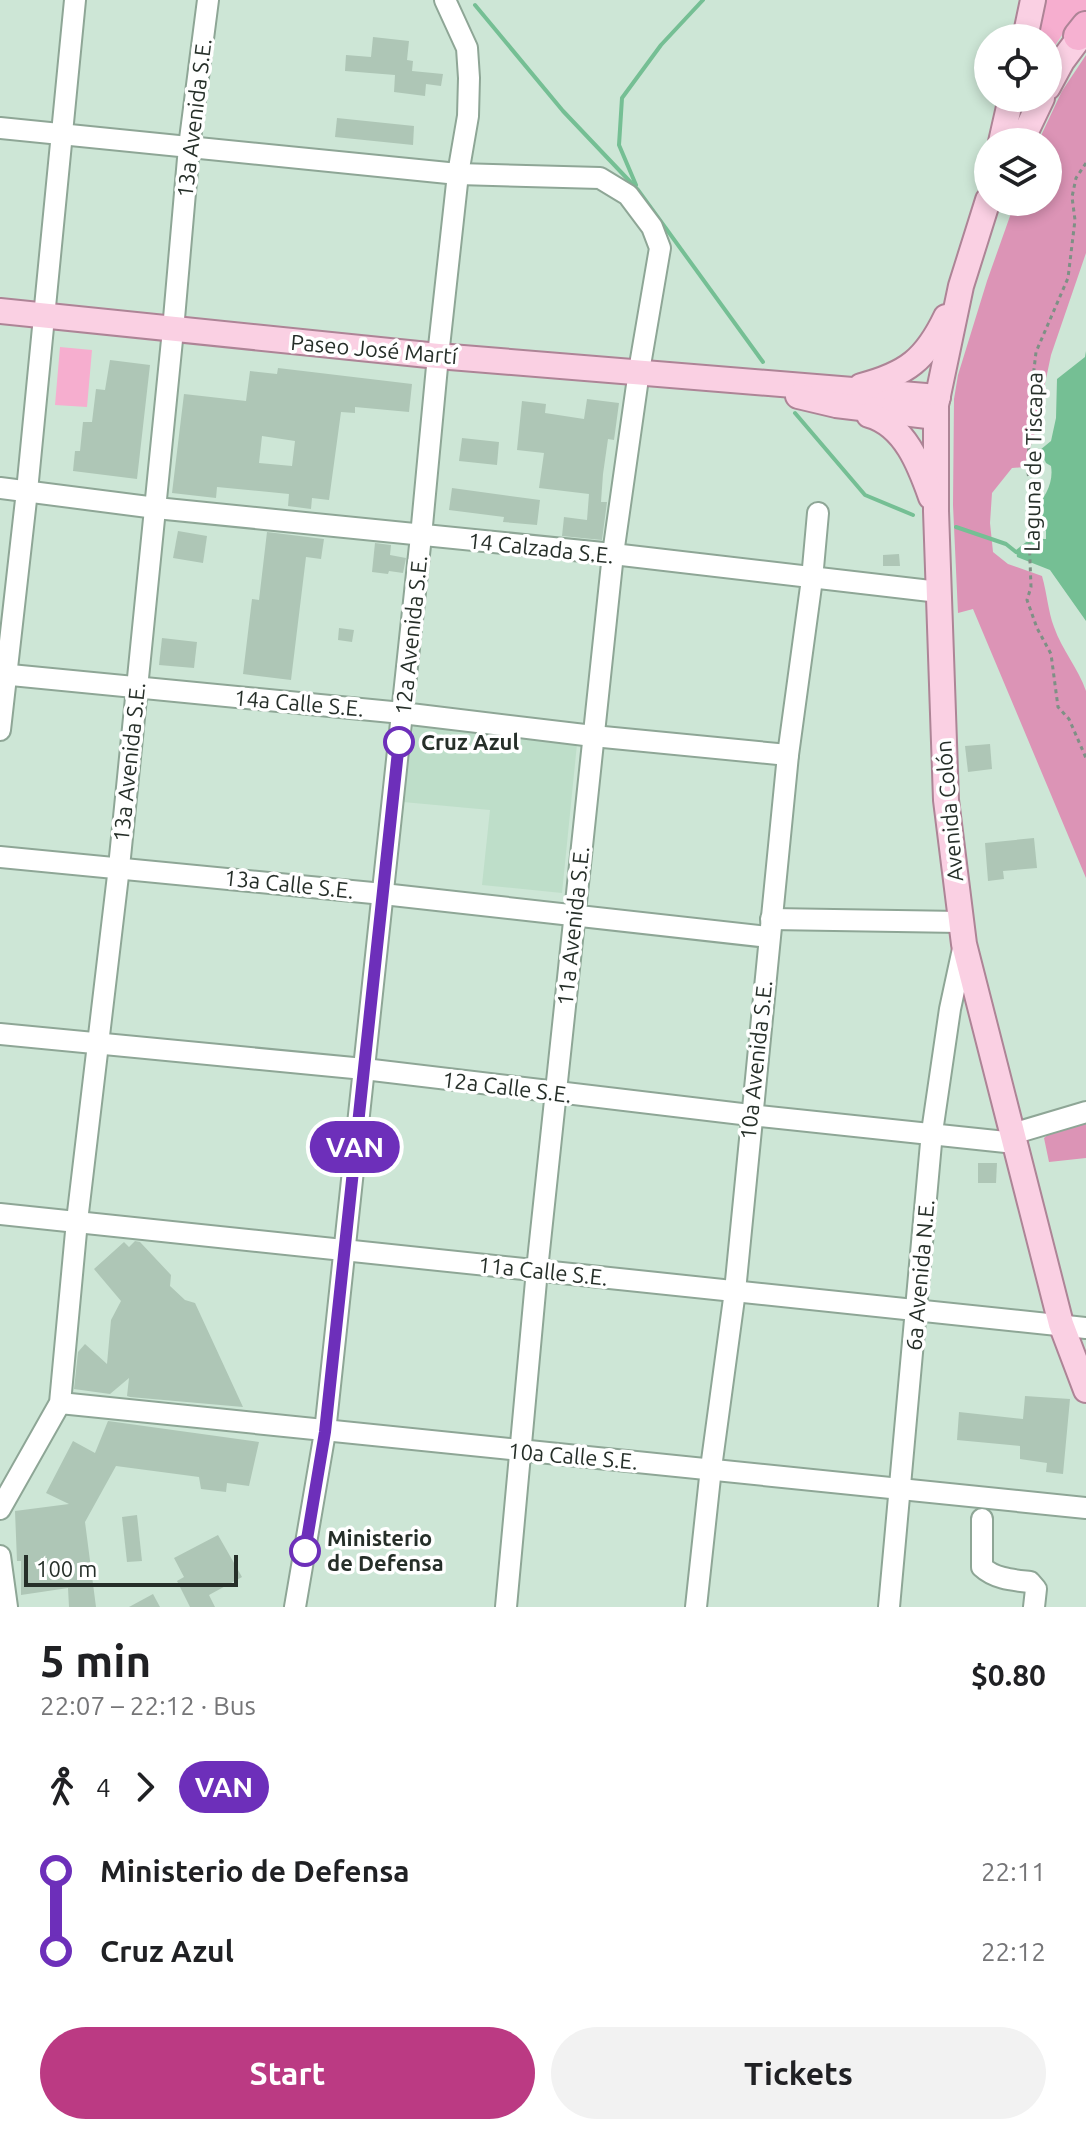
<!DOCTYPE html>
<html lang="en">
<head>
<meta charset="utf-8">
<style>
	:root { --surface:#fff; --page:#f2f2f2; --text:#202124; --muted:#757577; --accent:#bb3a83 }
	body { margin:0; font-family:Ubuntu,sans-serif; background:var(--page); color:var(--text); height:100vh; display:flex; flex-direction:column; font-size:30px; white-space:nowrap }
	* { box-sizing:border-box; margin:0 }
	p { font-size:26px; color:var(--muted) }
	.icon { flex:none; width:44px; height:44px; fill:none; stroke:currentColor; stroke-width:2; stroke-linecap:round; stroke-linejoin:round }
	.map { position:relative; height:1607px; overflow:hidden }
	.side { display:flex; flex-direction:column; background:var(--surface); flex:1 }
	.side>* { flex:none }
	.badge { padding:0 16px; border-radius:26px; font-size:28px; line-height:52px }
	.tools { position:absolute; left:974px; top:24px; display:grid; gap:16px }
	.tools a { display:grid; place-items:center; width:88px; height:88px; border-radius:50%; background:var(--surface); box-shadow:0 4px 12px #0003; font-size:40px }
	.scale { position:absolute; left:24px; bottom:20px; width:214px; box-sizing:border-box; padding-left:8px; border:4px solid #262f29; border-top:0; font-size:22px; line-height:28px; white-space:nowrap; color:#262f29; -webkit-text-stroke:6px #fff; paint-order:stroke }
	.map>.badge { position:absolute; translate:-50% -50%; box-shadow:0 0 0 4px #fff }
	.legs { display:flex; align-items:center; gap:12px; height:88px; padding:0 40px; font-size:26px }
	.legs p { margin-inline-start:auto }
	.headline { display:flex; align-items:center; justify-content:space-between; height:136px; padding:0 40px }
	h1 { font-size:44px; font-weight:600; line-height:60px }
	.cta { display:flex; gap:16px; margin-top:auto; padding:16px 40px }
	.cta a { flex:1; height:92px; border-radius:48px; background:var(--accent); color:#fff; font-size:32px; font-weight:600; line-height:92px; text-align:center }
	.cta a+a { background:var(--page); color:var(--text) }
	ul { padding:0 40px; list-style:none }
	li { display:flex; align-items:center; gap:28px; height:80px; font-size:30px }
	li i { display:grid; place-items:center; width:12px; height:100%; margin:0 10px; background:currentColor }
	li i::after { content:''; width:20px; height:20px; margin:-10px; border:6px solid; border-radius:50%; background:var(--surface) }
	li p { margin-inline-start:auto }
	li:first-child i { background:linear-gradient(#0000 50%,currentColor 0) }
	li:last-child i { background:linear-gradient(currentColor 50%,#0000 0) }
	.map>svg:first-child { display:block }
</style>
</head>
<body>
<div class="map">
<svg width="1086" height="1607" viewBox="0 0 1086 1607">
	<rect width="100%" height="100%" fill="#cde6d6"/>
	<polygon fill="#bedec9" points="414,723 577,744 562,893 482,885 490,810 403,802"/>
	<g fill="#f6aecf">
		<polygon points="1041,0 1086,0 1086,11 1062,35 1048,56 1048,38 1032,38"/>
		<polygon points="60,347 92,350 87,407 55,405"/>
	</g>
	<g fill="#dc94b6">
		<path d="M1086,55v198l-35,102 -17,81 -10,31 -12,1 -20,25 -2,30 3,29 15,12 34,12c5,17 6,35 12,51 8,23 24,41 32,64v187l-113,-269 -15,4 -5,-108 1,-106 4,-24 29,-94 28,-79h33v-60h-10l24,-51z"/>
		<polygon points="1086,1120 1086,1158 1049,1162 1044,1138 1051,1132"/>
	</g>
	<path fill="#75bf94" d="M1086,351v270l-36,-51 -33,-13 -1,-7 14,-11h16v-8l-9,-5 -5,-14c12,-13 22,-28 19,-46l-5,-3 -6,-13 11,-9 5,-23 1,-39 28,-22z"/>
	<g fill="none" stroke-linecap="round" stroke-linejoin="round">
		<g stroke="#75bf94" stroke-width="4">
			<polyline points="475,5 563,111 638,190 763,362"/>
			<polyline points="636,185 619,145 622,98 661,45 703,0"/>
			<polyline points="795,413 865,495 913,515"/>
			<polyline points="956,527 1006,544 1016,552"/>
		</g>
	</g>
	<g fill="#aec6b6" fill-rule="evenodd">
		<polygon points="373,37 409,41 407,60 413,61 412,71 443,74 441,86 426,84 425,96 394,92 395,75 345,71 346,55 371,57"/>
		<polygon points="337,118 414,126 413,145 335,137"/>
		<polygon points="110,360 150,365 137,479 73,471 75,451 80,451 83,422 92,422 96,389 105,390"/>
		<path d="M278,368l134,16 -3,28 -54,-5v6l-14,-1 -12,88 -17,-2 -1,11 -23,-3 1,-12 -72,-7 -1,11 -44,-5 12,-99 62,7 4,-30 27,3zM262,436l33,5 -3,25 -33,-3z"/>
		<polygon points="587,399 619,403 614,440 608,439 603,474 601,502 607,502 602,540 562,536 564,517 587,520 589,494 539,488 544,453 517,450 522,401 546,404 545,413 584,419"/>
		<polygon points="462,438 499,442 497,465 459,461"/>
		<polygon points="452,488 540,500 537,525 503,522 504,517 449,510"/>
		<polygon points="178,531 207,536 203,563 173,558"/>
		<polygon points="267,532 324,539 321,559 306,557 291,680 243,674 252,599 259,600"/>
		<polygon points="375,543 391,545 390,555 406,558 403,573 389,571 388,574 372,572"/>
		<polygon points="899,554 900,566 883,566 883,555"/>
		<polygon points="339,628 354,630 352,642 338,640"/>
		<polygon points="162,638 197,642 194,668 159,665"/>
		<polygon points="990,744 992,769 968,772 965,746"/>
		<polygon points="1034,838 1037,868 1003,871 1004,879 988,881 985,843"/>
		<polygon points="978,1163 997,1163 996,1183 978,1183"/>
		<polygon points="135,1241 140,1242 171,1275 170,1286 185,1300 195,1303 243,1407 130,1397 127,1396 129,1378 110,1394 74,1389 78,1352 85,1344 107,1364 111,1320 121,1301 94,1269 124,1242 129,1247"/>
		<polygon points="1025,1396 1070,1399 1063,1474 1046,1472 1047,1463 1020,1459 1020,1446 957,1440 959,1412 1023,1419"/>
		<polygon points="108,1421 259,1442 249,1486 227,1483 226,1492 201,1489 199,1477 116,1466 85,1522 96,1607 69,1607 68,1588 21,1595 21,1561 17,1561 15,1511 69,1504 46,1493 73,1441 95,1453"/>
		<polygon points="137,1515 142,1561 127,1562 122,1517"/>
		<polygon points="218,1535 242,1577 209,1595 215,1607 190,1607 177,1581 184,1577 174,1558"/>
		<polygon points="153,1594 160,1607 129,1607"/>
	</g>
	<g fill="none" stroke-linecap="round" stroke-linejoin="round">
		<g stroke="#8ea696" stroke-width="24">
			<g id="minor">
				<polyline points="0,128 458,174 600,178 628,195 652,227 660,248 639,371 613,554 537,1270 506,1607"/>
				<polyline points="0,488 156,508 613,554 939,592"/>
				<polyline points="0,674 402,713 593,736 788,755"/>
				<polyline points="0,730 27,491 75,0"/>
				<polyline points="0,857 383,894 768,937"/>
				<polyline points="771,919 960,922"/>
				<polyline points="0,1034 364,1069 750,1115 1015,1143"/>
				<polyline points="1012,1134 1086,1112"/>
				<polyline points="0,1214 1086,1328"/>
				<polyline points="60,1403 1086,1508"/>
				<polyline points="0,1509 60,1403 77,1221 119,867 173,330 189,147 208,0"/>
				<path d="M982,1519v48c13,12 31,13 48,15l6,7 -2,18"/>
				<polyline points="0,1556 7,1607"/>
				<polyline points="295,1607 325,1432 421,536 438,356 458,174 468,116 469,78 467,48 445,0"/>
				<polyline points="696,1607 711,1468 735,1291 788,755 812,579 818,513"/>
				<polyline points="889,1607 932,1132 950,1009 964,944"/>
			</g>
		</g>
		<g stroke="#ad8496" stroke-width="28">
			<g id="major">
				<polyline points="1025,38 1033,0"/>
				<polyline points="1048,87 1062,61 1086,29"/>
				<polyline points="1001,142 1011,98"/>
				<polyline points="1021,142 1042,98"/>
				<polyline points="988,200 961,286 936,405 936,511 946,800 964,944 1061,1324 1086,1390"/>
				<polyline points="0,311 438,356 938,397"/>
				<path d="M861,386c46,-12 65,-27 85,-69"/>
				<polyline points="798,396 836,405 936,417"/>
				<path d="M869,415c36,10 51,51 62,82"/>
			</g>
		</g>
		<g stroke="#ad8496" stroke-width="32">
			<polyline id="highway" points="1078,36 1086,26"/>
		</g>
		<polyline stroke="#7e9085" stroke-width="3" stroke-dasharray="4 4" stroke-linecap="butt" points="1086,163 1076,178 1072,197 1075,220 1068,278 1036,352 1030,404 1028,473 1031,491 1028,509 1031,587 1027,600 1037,628 1051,654 1058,707 1069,719 1086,758"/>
		<use href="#minor" stroke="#fff" stroke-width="20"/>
		<use href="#major" stroke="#fad0e3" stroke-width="24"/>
		<use href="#highway" stroke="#f6b1d1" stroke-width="28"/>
	</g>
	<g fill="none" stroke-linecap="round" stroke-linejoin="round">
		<g stroke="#fff" stroke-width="18">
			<polyline id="line-1" points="305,1551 325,1432 399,742"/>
		</g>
		<use href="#line-1" stroke="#6d2fba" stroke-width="12"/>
	</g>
	<g fill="#fff" stroke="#6d2fba" stroke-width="4">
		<circle cx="399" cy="742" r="14"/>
		<circle cx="305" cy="1551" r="14"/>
	</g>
	<g text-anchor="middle" stroke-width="7" stroke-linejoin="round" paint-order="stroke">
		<g font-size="22" fill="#262f29" stroke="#fff">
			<text transform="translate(194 118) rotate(-83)" y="8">13a Avenida S.E.</text>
			<text transform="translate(374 349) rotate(5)" y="8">Paseo José Martí</text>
			<text transform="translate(1033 462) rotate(-89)" y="8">Laguna de Tiscapa</text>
			<text transform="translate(541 548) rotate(6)" y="8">14 Calzada S.E.</text>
			<text transform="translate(411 635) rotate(-84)" y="8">12a Avenida S.E.</text>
			<text transform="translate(299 703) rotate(5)" y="8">14a Calle S.E.</text>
			<text transform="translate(129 762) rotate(-84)" y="8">13a Avenida S.E.</text>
			<text transform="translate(949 811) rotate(-95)" y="8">Avenida Colón</text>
			<text transform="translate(289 884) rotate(6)" y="8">13a Calle S.E.</text>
			<text transform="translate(573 926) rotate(-84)" y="8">11a Avenida S.E.</text>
			<text transform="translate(756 1060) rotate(-84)" y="8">10a Avenida S.E.</text>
			<text transform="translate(507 1087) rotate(7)" y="8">12a Calle S.E.</text>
			<text transform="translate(543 1271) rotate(6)" y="8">11a Calle S.E.</text>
			<text transform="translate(920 1275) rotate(-85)" y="8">6a Avenida N.E.</text>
			<text transform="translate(573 1456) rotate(5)" y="8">10a Calle S.E.</text>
		</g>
		<g font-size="22" font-weight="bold" fill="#262f29" stroke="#fff" text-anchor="start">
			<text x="421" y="750">Cruz Azul</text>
			<text x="327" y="1546">Ministerio<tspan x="327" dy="25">de Defensa</tspan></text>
		</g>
	</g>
</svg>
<div class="tools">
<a><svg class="icon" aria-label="locate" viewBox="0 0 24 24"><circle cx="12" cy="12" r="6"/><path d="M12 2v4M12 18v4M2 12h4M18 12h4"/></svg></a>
<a><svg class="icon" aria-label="layers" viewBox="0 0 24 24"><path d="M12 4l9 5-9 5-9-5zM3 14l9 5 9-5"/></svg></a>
</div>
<div class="scale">100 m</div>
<b class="badge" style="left:355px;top:1147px;background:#6d2fba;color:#fff">VAN</b>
</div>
<section class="side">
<div class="headline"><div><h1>5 min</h1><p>22:07 – 22:12 · Bus</p></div><b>$0.80</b></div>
<div class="legs"><svg class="icon" aria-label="walk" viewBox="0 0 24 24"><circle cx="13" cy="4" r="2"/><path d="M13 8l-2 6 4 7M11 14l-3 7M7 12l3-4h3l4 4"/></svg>4<svg class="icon" aria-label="forward" viewBox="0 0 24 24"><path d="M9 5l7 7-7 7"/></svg><b class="badge" style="background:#6d2fba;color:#fff">VAN</b></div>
<ul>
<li><i style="color:#6d2fba"></i><b>Ministerio de Defensa</b><p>22:11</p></li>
<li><i style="color:#6d2fba"></i><b>Cruz Azul</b><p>22:12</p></li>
</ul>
<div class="cta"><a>Start</a><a>Tickets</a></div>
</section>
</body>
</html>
